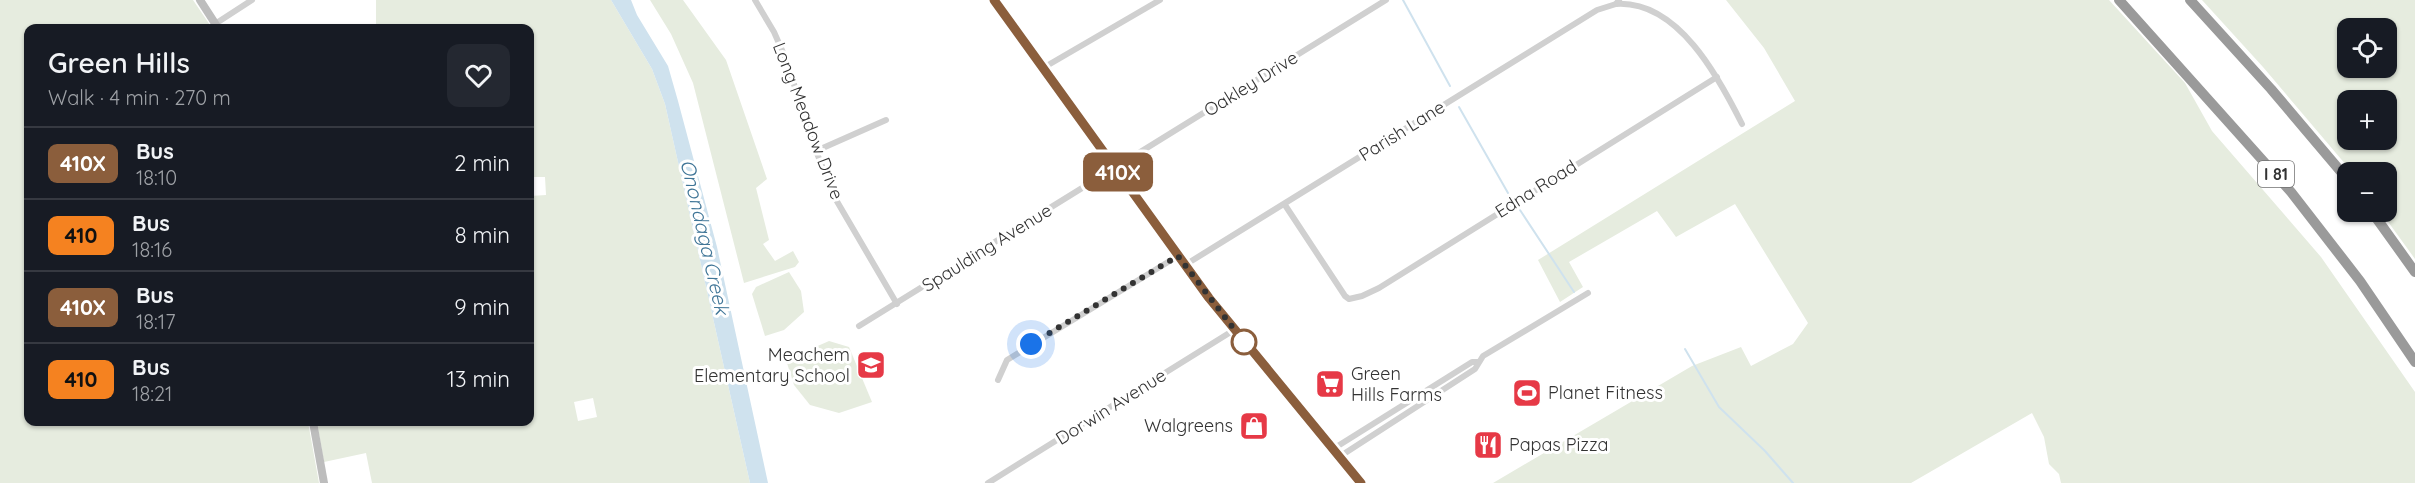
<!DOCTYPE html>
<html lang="en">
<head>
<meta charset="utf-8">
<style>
	:root { --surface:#171b24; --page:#242831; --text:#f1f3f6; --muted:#9ea1a6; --line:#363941 }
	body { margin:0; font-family:Quicksand,sans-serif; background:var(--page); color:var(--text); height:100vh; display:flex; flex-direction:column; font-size:22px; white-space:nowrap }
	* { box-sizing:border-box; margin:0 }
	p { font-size:20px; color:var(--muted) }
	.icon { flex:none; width:33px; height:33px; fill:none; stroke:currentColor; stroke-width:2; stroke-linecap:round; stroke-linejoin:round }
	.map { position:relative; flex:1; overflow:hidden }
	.sheet { position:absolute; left:24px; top:24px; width:510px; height:402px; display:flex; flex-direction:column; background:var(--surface); border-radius:12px; box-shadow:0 2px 4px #0004 }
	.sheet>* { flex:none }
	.badge { padding:0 12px; border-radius:9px; font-size:21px; line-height:39px }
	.fabs { position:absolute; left:2337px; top:18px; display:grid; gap:12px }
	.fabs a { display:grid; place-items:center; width:60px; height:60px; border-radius:12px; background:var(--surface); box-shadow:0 2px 4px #0004; font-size:30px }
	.you { position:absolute; width:30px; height:30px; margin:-15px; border:4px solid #fff; border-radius:50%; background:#1a73e8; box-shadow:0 0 0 9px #1a73e833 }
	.map>.badge { position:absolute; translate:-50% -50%; box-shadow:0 0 0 3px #fff }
	.round { display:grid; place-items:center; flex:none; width:63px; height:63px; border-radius:12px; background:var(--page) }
	.overview { display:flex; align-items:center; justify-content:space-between; height:102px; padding:0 24px }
	h1 { font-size:28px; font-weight:600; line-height:45px }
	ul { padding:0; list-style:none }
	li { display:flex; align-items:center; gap:18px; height:72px; padding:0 24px; border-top:2px solid var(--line) }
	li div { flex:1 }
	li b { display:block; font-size:22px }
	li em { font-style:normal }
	li .badge { min-width:66px; font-weight:700; text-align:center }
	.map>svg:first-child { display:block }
</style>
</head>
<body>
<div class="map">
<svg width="2415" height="483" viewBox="0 0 2415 483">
	<rect width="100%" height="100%" fill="#fff"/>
	<g fill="#e6ecdf" fill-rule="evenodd">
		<polygon points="0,0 193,0 212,28 28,28 28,422 308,422 319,483 0,483"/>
		<path d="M376,0h235l41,69 13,35 85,379h-378l-6,-30 -42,9 -7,-40h213v-226l16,-1 -1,-18h-15v-149h-154zM593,398l4,19 -19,4 -4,-19z"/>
		<polygon points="650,0 683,0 726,60 767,179 756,188 769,240 763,244 775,261 793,251 799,262 795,267 744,283 693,83 671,34"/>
		<polygon points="1726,0 2109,0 2185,83 2212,131 2321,257 2415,392 2415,483 2061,483 2059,474 2049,464 2044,437 2032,413 1911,483 1493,483 1692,366 1741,347 1751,366 1793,344 1808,323 1735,204 1676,237 1657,211 1569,262 1583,287 1560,302 1538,260 1795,101 1764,48"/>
		<path d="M2202,0h213v259l-34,-47h5v-40h-34l-89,-105zM2348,28h38v40h-38zM2348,100h38v40h-38z"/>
		<polygon points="789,272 801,291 804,312 784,330 765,336 752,294 756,287"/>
		<polygon points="829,341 849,347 872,402 839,413 810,405 794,385 786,360"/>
	</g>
	<polygon fill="#cfe2ee" points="611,0 631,0 637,15 668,66 678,101 717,247 768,483 750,483 665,104 652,69"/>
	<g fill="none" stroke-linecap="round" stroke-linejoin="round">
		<g stroke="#cfe2ee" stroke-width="2">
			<polyline points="1403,0 1450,86"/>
			<polyline points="1459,107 1508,193"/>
			<polyline points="1520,210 1574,292"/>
			<polyline points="1685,349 1719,407 1765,451 1793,483"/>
		</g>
		<g stroke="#d0d0d0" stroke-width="6">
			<polyline points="755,0 774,32 785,57 816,151 835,198 897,304"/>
			<path d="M1616,4c62,-4 103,74 126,120"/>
			<polyline points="215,24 252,0"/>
			<polyline points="1043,68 1160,0"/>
			<polyline points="816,151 886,120"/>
			<polyline points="1285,205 1345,296 1349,299 1362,296 1379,288 1717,77"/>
			<polyline points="1185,265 1597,10 1616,4 1619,0"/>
			<polyline points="859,326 1386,0"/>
			<polyline points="998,380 1007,360 1178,256"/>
			<polyline points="1333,449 1472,362 1478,362"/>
			<polyline points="1339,457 1475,369 1483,356 1588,293"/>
			<polyline points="988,483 1234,330"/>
		</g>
		<g stroke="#bdbdbd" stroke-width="8">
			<polyline points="200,0 218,28"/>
			<polyline points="313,422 324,483"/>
		</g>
		<polyline stroke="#ababab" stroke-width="9" points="994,0 1209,298 1361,483"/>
		<g stroke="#9a9a9a" stroke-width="10">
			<polyline points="2119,0 2291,192 2360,281 2415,362"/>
			<polyline points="2190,0 2271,89 2348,180"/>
			<polyline points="2372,212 2415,272"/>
		</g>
	</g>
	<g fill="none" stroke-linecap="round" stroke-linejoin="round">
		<g stroke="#fff" stroke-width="14">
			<polyline id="line" points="994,0 1209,298 1361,483"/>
		</g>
		<use href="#line" stroke="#8b5e3c" stroke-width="9"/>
		<polyline stroke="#333" stroke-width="6" stroke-dasharray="0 10.8" points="1031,344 1178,256 1244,342"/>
	</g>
	<defs>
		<g id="school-square" transform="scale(1.5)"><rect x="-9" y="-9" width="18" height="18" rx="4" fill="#e63946" stroke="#fff"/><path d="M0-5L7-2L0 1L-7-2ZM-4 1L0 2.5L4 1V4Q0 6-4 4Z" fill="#fff"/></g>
		<g id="supermarket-square" transform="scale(1.5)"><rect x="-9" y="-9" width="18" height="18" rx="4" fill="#e63946" stroke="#fff"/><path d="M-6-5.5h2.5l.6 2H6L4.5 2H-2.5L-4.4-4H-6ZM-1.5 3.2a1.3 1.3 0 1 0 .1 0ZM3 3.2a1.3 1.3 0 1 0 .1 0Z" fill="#fff"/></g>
		<g id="stadium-square" transform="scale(1.5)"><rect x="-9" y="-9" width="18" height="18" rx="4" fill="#e63946" stroke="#fff"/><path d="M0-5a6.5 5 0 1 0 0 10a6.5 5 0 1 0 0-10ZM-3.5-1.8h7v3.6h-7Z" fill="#fff"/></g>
		<g id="shop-square" transform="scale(1.5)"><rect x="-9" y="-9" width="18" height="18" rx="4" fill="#e63946" stroke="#fff"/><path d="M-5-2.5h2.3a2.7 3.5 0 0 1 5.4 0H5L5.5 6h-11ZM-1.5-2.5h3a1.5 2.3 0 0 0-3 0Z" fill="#fff"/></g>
		<g id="restaurant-square" transform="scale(1.5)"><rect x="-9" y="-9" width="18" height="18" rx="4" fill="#e63946" stroke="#fff"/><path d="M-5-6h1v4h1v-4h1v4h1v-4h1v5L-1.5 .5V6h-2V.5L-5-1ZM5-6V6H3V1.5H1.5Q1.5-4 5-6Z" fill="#fff"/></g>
	</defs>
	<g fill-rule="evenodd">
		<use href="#school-square" x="871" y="365"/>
		<use href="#supermarket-square" x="1330" y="384"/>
		<use href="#stadium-square" x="1527" y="393"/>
		<use href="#shop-square" x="1254" y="426"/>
		<use href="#restaurant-square" x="1488" y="445"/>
	</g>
	<circle fill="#fff" stroke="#8b5e3c" stroke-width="3" cx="1244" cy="342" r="12"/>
	<g text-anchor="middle" stroke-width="6" stroke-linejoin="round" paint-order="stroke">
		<rect fill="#fff" stroke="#707070" stroke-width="1.5" x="2258" y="161" width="36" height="26" rx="4.5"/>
		<g font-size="16" font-weight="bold" fill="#333">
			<text x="2276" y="180">I 81</text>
		</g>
		<g font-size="18" fill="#333" stroke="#fff">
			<text transform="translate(1251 84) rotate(-32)" y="6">Oakley Drive</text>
			<text transform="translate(808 121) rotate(69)" y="6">Long Meadow Drive</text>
			<text transform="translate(1402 131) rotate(-32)" y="6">Parish Lane</text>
			<text transform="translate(1536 189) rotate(-32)" y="6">Edna Road</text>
			<text transform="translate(987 248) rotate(-32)" y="6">Spaulding Avenue</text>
			<text transform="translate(1111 407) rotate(-32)" y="6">Dorwin Avenue</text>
		</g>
		<g font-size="18" fill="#333" stroke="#fff" text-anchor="start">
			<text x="850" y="361" text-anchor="end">Meachem<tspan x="850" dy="21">Elementary School</tspan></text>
			<text x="1351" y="380">Green<tspan x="1351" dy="21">Hills Farms</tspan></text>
			<text x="1548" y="399">Planet Fitness</text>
			<text x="1233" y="432" text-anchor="end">Walgreens</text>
			<text x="1509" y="451">Papas Pizza</text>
		</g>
		<g font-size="20" font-style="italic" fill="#3f7597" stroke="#fff">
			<text transform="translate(705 237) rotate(77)" y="7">Onondaga Creek</text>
		</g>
	</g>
</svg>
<div class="fabs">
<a><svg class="icon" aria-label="locate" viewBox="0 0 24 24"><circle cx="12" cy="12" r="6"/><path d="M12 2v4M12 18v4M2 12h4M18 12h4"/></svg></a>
<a>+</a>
<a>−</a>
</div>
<div class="you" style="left:1031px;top:344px"></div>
<b class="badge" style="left:1118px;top:172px;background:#8b5e3c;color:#fff">410X</b>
<section class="sheet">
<div class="overview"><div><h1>Green Hills</h1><p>Walk · 4 min · 270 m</p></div><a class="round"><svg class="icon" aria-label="heart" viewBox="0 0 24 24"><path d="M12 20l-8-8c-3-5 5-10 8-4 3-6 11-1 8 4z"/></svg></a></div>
<ul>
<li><span class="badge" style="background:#8b5e3c;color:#fff">410X</span><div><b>Bus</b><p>18:10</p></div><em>2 min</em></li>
<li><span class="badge" style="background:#f58220;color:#111">410</span><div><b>Bus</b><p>18:16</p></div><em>8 min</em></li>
<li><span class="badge" style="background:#8b5e3c;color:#fff">410X</span><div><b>Bus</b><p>18:17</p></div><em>9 min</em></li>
<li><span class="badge" style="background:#f58220;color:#111">410</span><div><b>Bus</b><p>18:21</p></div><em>13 min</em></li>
</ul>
</section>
</div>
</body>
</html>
